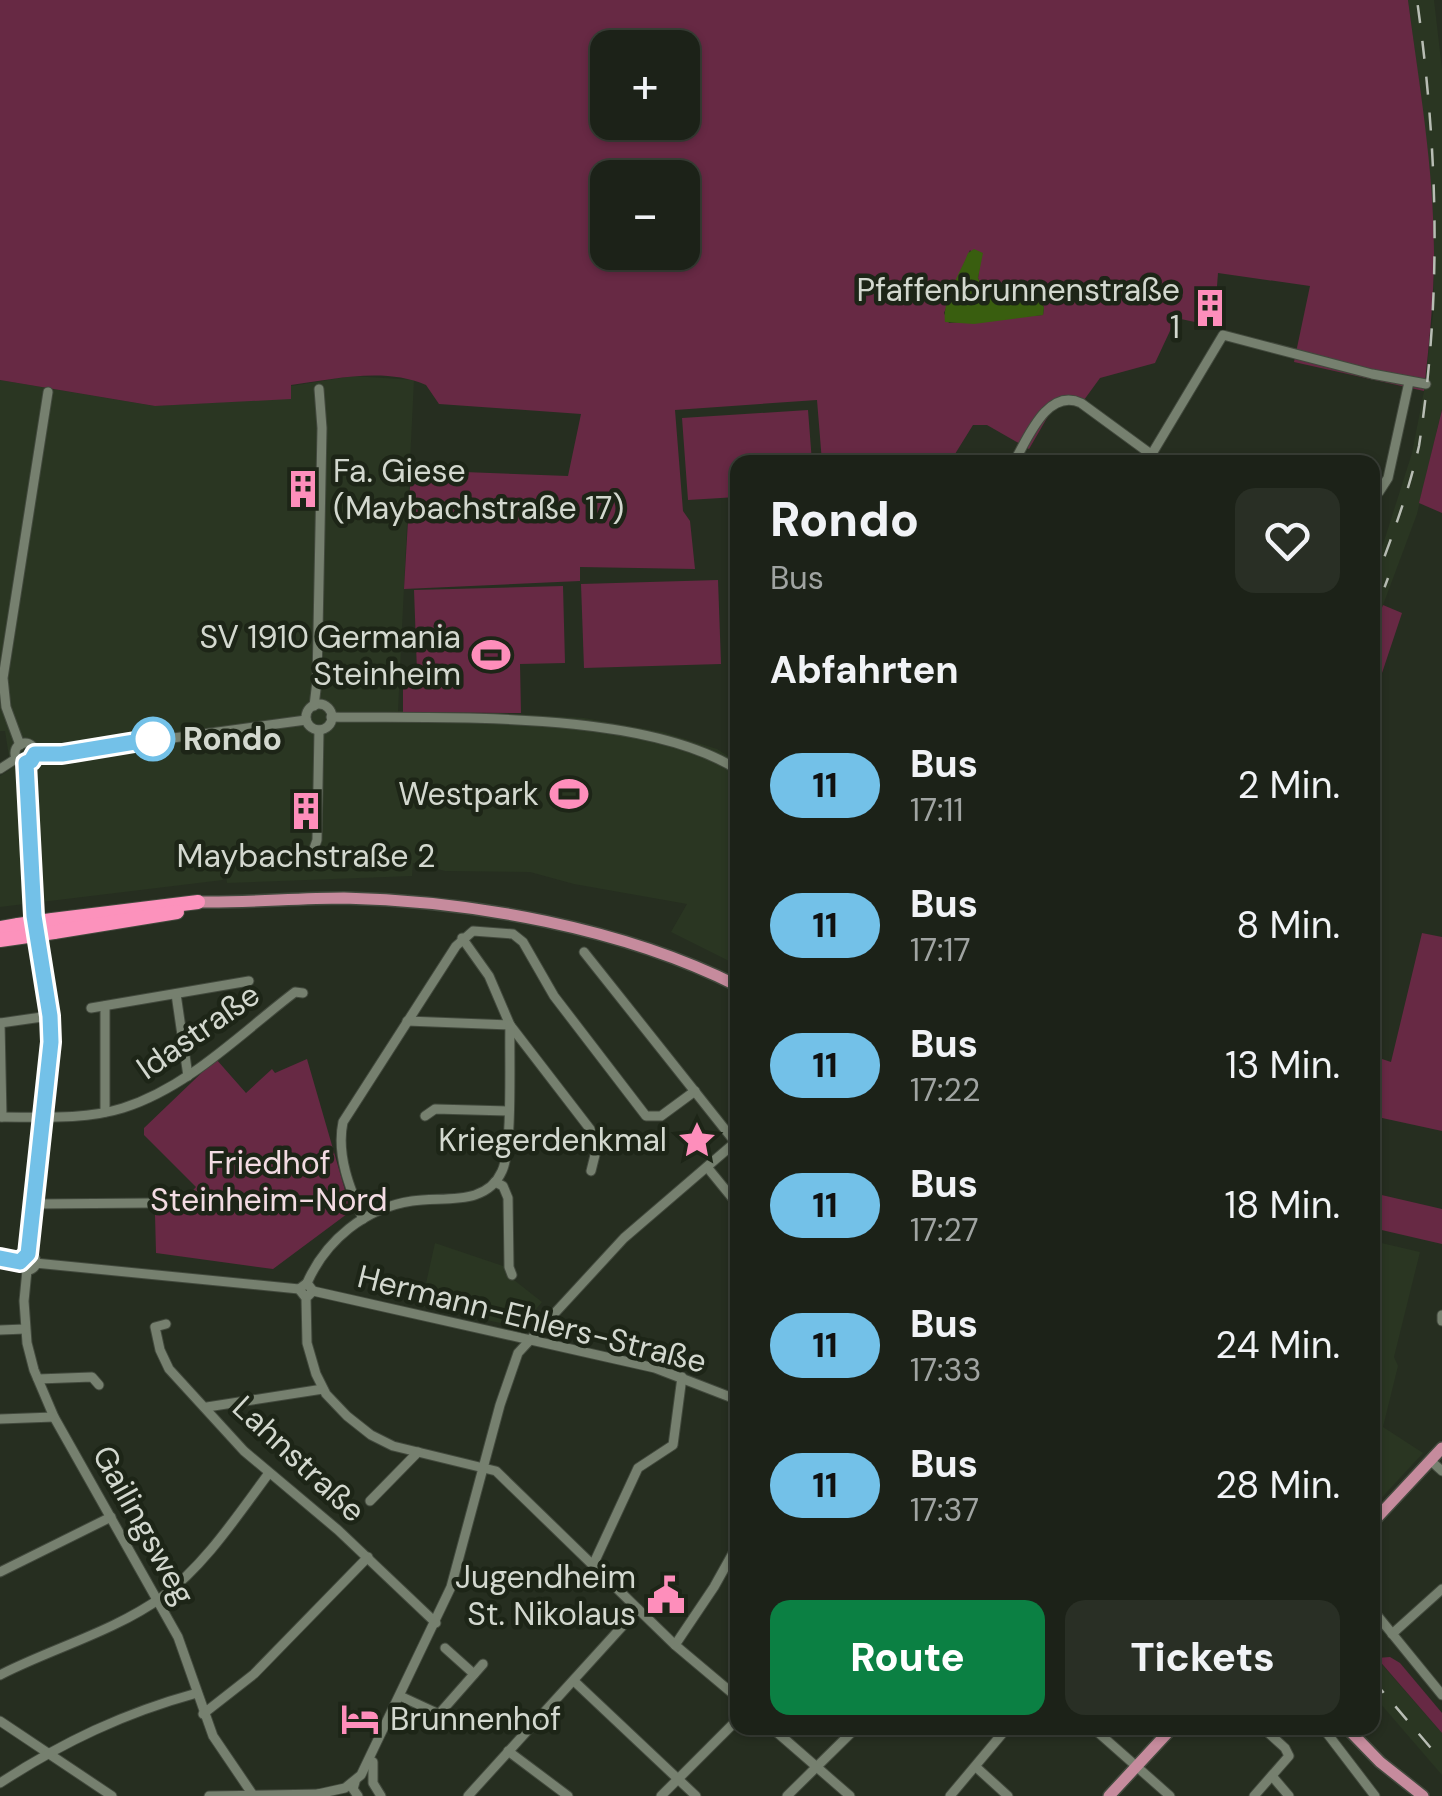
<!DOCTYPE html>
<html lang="de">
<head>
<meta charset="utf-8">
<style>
	:root { --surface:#1c2218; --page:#292f25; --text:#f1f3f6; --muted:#a0a4a2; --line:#3a3f37; --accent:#0b8043 }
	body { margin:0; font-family:"DM Sans",sans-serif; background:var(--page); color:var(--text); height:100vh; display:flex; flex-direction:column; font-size:38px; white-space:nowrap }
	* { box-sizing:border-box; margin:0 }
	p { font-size:32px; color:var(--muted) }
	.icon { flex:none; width:55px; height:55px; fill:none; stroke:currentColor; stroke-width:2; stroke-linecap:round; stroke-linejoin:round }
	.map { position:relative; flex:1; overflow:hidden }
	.details { position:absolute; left:730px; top:455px; width:650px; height:1280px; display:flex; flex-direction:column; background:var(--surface); border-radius:20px; box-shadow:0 2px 8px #0004,0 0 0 2px var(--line) }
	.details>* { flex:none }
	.badge { padding:0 20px; border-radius:32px; font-size:35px; line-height:65px }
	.tools { position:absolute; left:590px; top:30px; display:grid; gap:20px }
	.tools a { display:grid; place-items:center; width:110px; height:110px; border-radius:20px; background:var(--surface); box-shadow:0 2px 8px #0004,0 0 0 2px var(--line); font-size:50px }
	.map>.badge { position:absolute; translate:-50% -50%; box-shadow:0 0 0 5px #fff }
	h2 { padding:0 40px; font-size:38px; line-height:90px }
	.round { display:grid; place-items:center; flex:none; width:105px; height:105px; border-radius:20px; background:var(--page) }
	.head { display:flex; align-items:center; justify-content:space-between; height:170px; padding:0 40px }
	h1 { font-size:48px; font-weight:800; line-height:75px }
	.action { display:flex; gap:20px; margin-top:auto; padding:20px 40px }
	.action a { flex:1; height:115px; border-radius:20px; background:var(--accent); color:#fff; font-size:40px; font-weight:800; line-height:115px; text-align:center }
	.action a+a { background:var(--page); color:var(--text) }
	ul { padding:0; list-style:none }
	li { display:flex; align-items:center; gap:30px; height:140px; padding:0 40px }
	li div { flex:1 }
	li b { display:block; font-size:38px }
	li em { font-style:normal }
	li .badge { min-width:110px; font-weight:700; text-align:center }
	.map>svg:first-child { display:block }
</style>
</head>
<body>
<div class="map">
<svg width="1442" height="1796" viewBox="0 0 1442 1796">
	<rect width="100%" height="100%" fill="#262e20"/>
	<g fill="#2a3622">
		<polygon points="1408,0 1434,0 1442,69 1442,409 1417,514 1373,632 1373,576 1412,453 1424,391 1433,314 1434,250 1427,146"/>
		<polygon points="353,376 414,380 398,711 482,712 584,718 663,732 717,749 737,762 737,965 671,932 687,904 574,884 530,872 445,871 413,863 412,876 227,883 226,874 222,875 223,880 0,907 0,776 11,769 5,731 0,731 0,380 155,406 291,398 291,386"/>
		<polygon points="1373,1241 1420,1252 1394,1357 1398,1366 1383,1427 1423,1453 1373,1507"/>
		<polygon points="435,1243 506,1267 505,1273 542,1302 525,1322 505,1324 421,1306"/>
		<polygon points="1372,1653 1442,1733 1442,1775 1373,1695"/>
	</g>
	<g fill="#672944" fill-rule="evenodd">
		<path d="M0,0h1408c11,84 26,168 26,253 0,46 -5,92 -10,138l-130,-29 16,-76 -92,-13 -4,53 -38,-8 -21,45 -55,15 -16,22 -11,-4 -15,3 -29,50 -42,-24h-14l-23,37h-128l-5,-62 -142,10 8,101 7,10 5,48 -115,-2v14l-176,8 7,-119 157,6 13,-62 -142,-10 -13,-19c-41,-18 -92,-6 -135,0v14l-136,7 -155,-26zM608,48h74v74h-74zM608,178h74v74h-74zM970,250l10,13 -2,15 7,14 55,10 4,5 -1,8 -94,8 -5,-10z"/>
		<polygon points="808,410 812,462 738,462 737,497 688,500 682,418"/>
		<polygon points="1442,410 1442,513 1419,503"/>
		<polygon points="718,580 721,664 584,668 581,584"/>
		<polygon points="563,586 565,663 520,664 521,713 403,712 403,673 417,672 414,590"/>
		<polygon points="1383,605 1402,613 1373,700 1373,632"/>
		<polygon points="1422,933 1442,937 1442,1131 1373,1116 1373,1056 1391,1062"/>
		<polygon points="216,1059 246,1093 272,1069 275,1073 307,1059 351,1211 273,1269 156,1253 155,1214 160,1205 183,1201 196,1187 144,1135 144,1128"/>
		<polygon points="1373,1193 1442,1209 1442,1244 1373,1228"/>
		<polygon points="1390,1657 1400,1663 1442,1713 1442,1733 1377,1658"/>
	</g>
	<path fill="#395e0f" d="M974,249l9,4 -5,25 7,14 55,10 4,5 -1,8 -69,9 -29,-2c-3,-22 15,-48 23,-69z"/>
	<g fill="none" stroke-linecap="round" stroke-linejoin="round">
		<g stroke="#42493d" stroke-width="11">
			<g id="minor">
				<path d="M1014,462c13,-22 33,-75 67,-59l71,52"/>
				<polyline points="1147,462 1223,335 1372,374 1426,384"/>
				<polyline points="1379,492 1388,478 1409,382"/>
				<circle cx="319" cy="717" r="13"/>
				<polyline points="314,706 317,681 322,428 319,389"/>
				<path d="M331,717c113,2 312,-8 407,53"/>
				<circle cx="25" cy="753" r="10"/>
				<polyline points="20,745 6,707 3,678 48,392"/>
				<polyline points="35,754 62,753 306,720"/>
				<polyline points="26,763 34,916 50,1016 51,1042 29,1254"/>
				<polyline points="0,769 17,758"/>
				<polyline points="311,857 317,840 319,730"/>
				<polyline points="462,938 489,976 510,1025 590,1129 596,1151 591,1171"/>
				<polyline points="584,952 735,1142"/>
				<polyline points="176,994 188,1076"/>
				<polyline points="105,1006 105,1112"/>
				<polyline points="91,1008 249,981"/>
				<polyline points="407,1021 510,1025"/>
				<polyline points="0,1023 2,1117"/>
				<polyline points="0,1023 42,1017"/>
				<polyline points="425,1116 435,1109 508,1111"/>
				<path d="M0,1117c40,0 85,3 123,-9 66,-21 118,-75 172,-116l8,1"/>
				<polyline points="707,1167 738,1205"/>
				<polyline points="495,1182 503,1186 508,1198 509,1267 512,1275"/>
				<polyline points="35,1204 152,1203"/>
				<path d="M363,1219c-13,-30 -27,-64 -20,-97l113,-176 17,-15 40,3 10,8 31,54 92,120h15l34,-25"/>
				<circle cx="28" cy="1262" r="8"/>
				<polyline points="0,1258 20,1262"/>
				<polyline points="35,1263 299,1289"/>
				<polyline points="27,1270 24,1301 27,1343 34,1370 54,1417 178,1637 213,1736 253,1795"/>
				<path d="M307,1283c19,-43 58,-75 105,-82 31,-5 74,6 90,-30 11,-23 7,-116 8,-146"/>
				<polyline points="313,1291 655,1368 738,1400"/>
				<polyline points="306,1298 313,1291 307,1283 299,1289 306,1298 307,1343 316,1374 326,1394 347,1416 371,1435 393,1446 496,1471 675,1645 738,1698"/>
				<polyline points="1442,1315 1442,1321"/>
				<polyline points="166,1324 155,1327 160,1350 169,1369 244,1451 338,1530 436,1623"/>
				<polyline points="0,1330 25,1329"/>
				<polyline points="38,1379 92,1377 99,1385"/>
				<polyline points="207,1407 323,1389"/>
				<polyline points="0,1419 54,1417"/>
				<polyline points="1431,1461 1442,1471"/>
				<polyline points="370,1501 418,1452"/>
				<polyline points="593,1565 638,1468 673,1445 682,1377"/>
				<polyline points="0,1572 111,1517"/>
				<polyline points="1372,1609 1442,1695"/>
				<polyline points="1392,1634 1442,1589"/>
				<polyline points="675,1645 714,1587 738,1544"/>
				<polyline points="445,1648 474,1674"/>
				<path d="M0,1675c53,-27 113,-43 162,-78 43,-32 75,-81 107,-124"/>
				<polyline points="574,1681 696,1796"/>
				<polyline points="400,1696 439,1714 483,1664"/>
				<polyline points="203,1714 254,1674 368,1557"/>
				<polyline points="0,1721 112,1796"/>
				<polyline points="772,1728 850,1796"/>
				<polyline points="1093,1728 1170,1796"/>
				<polyline points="1323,1728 1375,1796"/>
				<polyline points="508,1751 568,1796"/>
				<polyline points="373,1762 373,1783 381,1796"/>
				<polyline points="976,1767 1008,1796"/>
				<polyline points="1272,1776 1289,1796"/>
				<polyline points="355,1782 353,1789 358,1796"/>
				<path d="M0,1783c63,-41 124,-70 197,-90"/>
				<polyline points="318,1794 345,1788 361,1775 451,1587 500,1405 518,1353 624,1238 738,1140"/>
				<polyline points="209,1796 321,1794"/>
				<polyline points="468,1796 638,1609"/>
				<polyline points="661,1796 738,1719"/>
				<polyline points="787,1796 856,1728"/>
				<polyline points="950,1796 1007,1728"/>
				<polyline points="1254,1796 1289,1756 1285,1748 1263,1728"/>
			</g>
		</g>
		<g stroke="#42493d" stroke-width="14">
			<g id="major">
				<path d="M198,902c49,1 97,-4 146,-4 128,3 279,30 394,88"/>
				<polyline points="1372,1523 1442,1448"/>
				<polyline points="1347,1728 1380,1762 1423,1796"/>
				<polyline points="1109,1796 1172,1728"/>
			</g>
		</g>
		<g stroke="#42493d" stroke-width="16">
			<g id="highway">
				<polyline points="52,920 198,902"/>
				<polyline points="0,928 18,925"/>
				<polyline points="54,932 177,912"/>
				<polyline points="0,940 21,937"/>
			</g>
		</g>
		<use href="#minor" stroke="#76806f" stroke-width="9"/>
		<use href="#major" stroke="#c68b9d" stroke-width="11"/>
		<use href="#highway" stroke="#fc92bc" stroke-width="14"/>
		<g stroke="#b8bdb4" stroke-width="2.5" stroke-dasharray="18 18" stroke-linecap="butt">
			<path d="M1372,590c18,-48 36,-95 47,-144 23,-149 19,-297 -2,-446"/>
			<polyline points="1372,621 1388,578"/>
			<polyline points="1372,1679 1442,1761"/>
		</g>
		<g stroke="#42493d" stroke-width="16" stroke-linecap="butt">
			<g id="highway-bridge">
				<polyline points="18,925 52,920"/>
				<polyline points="21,937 54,932"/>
			</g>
		</g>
		<use href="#highway-bridge" stroke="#fc92bc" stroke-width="14"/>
	</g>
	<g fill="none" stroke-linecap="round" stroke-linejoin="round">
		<g stroke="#fff" stroke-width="22">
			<polyline id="line" points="0,1258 20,1262 28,1254 51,1042 50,1016 34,916 26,763 31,761 35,754 62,754 153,739"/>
		</g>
		<use href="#line" stroke="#73c1e8" stroke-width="15"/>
	</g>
	<defs>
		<g id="building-bare" transform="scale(3)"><path d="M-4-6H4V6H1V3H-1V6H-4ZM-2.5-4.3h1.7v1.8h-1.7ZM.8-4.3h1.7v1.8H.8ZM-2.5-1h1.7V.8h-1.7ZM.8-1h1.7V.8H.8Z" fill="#fe8ebb" stroke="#1d2517" stroke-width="2.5" paint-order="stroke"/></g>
		<g id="stadium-bare" transform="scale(3)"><path d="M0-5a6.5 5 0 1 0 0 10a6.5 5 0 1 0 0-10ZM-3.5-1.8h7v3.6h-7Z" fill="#fe8ebb" stroke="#1d2517" stroke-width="2.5" paint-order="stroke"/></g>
		<g id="sight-bare" transform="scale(3)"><path d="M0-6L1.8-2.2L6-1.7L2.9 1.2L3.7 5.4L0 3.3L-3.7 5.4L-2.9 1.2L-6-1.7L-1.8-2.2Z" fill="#fe8ebb" stroke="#1d2517" stroke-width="2.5" paint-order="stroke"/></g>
		<g id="civic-bare" transform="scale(3)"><path d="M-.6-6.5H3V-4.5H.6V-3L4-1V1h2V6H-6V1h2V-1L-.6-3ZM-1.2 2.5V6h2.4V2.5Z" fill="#fe8ebb" stroke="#1d2517" stroke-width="2.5" paint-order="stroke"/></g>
		<g id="hotel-bare" transform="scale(3)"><path d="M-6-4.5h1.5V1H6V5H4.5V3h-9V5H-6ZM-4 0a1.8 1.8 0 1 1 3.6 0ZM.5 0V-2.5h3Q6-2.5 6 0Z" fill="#fe8ebb" stroke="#1d2517" stroke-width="2.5" paint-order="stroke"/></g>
	</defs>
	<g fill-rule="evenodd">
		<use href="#building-bare" x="1210" y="308"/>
		<use href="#building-bare" x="303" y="489"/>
		<use href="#stadium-bare" x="491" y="655"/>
		<use href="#stadium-bare" x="569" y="794"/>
		<use href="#building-bare" x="306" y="811"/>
		<use href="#sight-bare" x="697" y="1140"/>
		<use href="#civic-bare" x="666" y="1595"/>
		<use href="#hotel-bare" x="360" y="1719"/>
	</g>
	<circle fill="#fff" stroke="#73c1e8" stroke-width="5" cx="153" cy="739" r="20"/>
	<g text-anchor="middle" stroke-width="9" stroke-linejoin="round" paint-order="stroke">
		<g font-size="32" fill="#d3d8cf" stroke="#1d2517" text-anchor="end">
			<text x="1180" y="301">Pfaffenbrunnenstraße<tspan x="1180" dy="37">1</tspan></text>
			<text x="333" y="482" text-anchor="start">Fa. Giese<tspan x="333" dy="37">(Maybachstraße 17)</tspan></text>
			<text x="461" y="648">SV 1910 Germania<tspan x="461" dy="37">Steinheim</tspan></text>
			<text x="539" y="805">Westpark</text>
			<text x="306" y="867" text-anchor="middle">Maybachstraße 2</text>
			<text x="667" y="1151">Kriegerdenkmal</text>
			<text x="636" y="1588">Jugendheim<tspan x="636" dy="37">St. Nikolaus</tspan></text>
			<text x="390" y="1730" text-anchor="start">Brunnenhof</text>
		</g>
		<g font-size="32" font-weight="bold" fill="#d3d8cf" stroke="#1d2517" text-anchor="start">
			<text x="183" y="750">Rondo</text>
		</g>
		<g font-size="32" fill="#d3d8cf" stroke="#1d2517">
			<text transform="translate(198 1031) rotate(-35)" y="11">Idastraße</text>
			<text transform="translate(532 1319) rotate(14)" y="11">Hermann-Ehlers-Straße</text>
			<text transform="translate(299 1459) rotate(43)" y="11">Lahnstraße</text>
			<text transform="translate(144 1525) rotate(61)" y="11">Gailingsweg</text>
		</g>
		<g font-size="32" fill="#f3dbe3" stroke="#1d2517">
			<text x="269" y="1174">Friedhof<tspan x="269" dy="37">Steinheim-Nord</tspan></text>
		</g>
	</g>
</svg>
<div class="tools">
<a>+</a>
<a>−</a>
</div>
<section class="details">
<div class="head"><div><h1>Rondo</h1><p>Bus</p></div><a class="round"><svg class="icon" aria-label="heart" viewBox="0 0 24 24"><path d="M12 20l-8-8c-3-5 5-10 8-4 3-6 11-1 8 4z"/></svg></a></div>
<h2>Abfahrten</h2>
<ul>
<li><span class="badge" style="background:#73c1e8;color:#111">11</span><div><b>Bus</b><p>17:11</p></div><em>2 Min.</em></li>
<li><span class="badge" style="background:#73c1e8;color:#111">11</span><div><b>Bus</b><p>17:17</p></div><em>8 Min.</em></li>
<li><span class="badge" style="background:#73c1e8;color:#111">11</span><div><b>Bus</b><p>17:22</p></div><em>13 Min.</em></li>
<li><span class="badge" style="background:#73c1e8;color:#111">11</span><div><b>Bus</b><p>17:27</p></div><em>18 Min.</em></li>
<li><span class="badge" style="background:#73c1e8;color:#111">11</span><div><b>Bus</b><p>17:33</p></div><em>24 Min.</em></li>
<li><span class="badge" style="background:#73c1e8;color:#111">11</span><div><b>Bus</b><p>17:37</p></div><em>28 Min.</em></li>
</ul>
<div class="action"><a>Route</a><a>Tickets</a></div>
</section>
</div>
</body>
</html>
